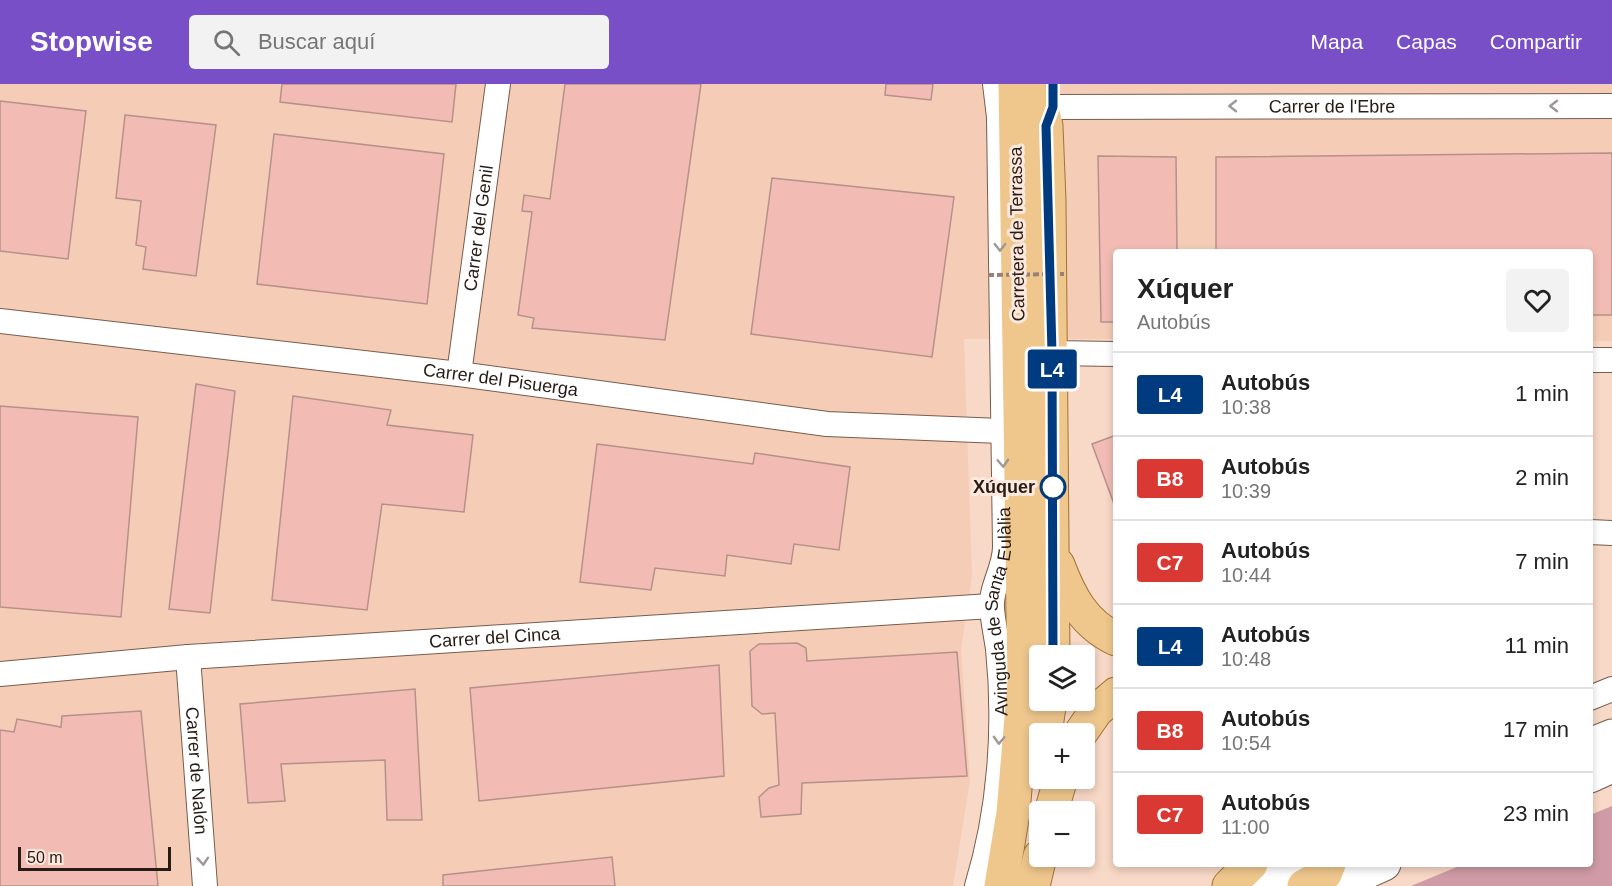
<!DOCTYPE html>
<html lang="es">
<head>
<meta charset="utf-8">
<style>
	:root { --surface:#fff; --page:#f2f2f2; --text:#222; --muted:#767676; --line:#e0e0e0; --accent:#794fc8 }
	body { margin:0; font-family:Arial,sans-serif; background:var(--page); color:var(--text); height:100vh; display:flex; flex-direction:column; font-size:22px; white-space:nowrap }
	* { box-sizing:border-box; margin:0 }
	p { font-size:20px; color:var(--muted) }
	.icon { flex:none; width:33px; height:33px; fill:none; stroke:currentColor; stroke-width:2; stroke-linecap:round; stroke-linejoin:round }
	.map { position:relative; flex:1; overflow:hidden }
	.details { position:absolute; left:1113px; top:165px; width:480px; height:618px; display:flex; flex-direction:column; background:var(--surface); border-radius:6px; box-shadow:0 3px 9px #0003 }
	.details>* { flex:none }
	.badge { padding:0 12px; border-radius:4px; font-size:21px; line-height:39px }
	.buttons { position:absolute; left:1029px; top:561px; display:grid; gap:12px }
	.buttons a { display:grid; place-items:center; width:66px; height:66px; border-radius:6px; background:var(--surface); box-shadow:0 3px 9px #0003; font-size:30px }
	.scale { position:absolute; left:18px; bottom:15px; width:153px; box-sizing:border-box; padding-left:6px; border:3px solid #271c15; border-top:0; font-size:16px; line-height:21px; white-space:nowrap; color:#271c15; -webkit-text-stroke:4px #fce8dd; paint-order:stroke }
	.map>.badge { position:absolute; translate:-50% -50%; box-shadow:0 0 0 3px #fff }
	.round { display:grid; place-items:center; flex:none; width:63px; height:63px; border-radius:6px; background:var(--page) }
	.headline { display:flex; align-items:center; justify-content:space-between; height:102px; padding:0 24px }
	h1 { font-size:28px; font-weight:700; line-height:45px }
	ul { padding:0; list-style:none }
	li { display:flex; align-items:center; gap:18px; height:84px; padding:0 24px; border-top:2px solid var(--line) }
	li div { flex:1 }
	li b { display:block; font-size:22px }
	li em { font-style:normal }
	li .badge { min-width:66px; font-weight:700; text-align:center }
	header { display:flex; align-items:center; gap:36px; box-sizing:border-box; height:84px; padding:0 30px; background:var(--accent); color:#fff }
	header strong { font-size:28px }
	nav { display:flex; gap:33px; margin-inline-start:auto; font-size:21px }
	.search { width:420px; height:54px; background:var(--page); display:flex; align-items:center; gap:15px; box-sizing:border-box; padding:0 21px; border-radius:6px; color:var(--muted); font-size:22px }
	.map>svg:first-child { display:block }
</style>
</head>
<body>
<header>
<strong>Stopwise</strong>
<div class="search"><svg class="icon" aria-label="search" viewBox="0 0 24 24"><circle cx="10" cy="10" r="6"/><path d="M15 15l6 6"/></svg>Buscar aquí</div>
<nav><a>Mapa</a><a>Capas</a><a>Compartir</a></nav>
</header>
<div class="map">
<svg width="1612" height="802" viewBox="0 0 1612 802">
	<rect width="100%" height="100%" fill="#f8d8c6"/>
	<polygon fill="#f5cdb7" points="0,0 1612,0 1612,257 1590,257 1590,168 1116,168 1116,255 964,255 972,492 961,565 970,697 953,802 0,802"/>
	<polygon fill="#d09ba7" points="1612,722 1612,802 1411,802 1464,780 1590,780 1590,731"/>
	<g fill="#f2bcb4" stroke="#b5918c" stroke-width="1.5">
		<polygon points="282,0 456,0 452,38 280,18"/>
		<polygon points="565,0 701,0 665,256 532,244 534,234 518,231 532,128 522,127 524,111 550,115"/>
		<polygon points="886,0 933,0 931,16 885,11"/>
		<polygon points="0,17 86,27 68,175 0,167"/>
		<polygon points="125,31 216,41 196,192 143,185 146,163 136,161 141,117 116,114"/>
		<polygon points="274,50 444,70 427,220 257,200"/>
		<polygon points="1612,69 1612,231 1590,231 1590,168 1216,168 1216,73"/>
		<polygon points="1098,72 1176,73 1177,168 1116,168 1116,238 1101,238"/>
		<polygon points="772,94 954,113 932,273 751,250"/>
		<polygon points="196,300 235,307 210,529 169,525"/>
		<polygon points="293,312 391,326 387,341 473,351 464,428 382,420 367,526 272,516"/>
		<polygon points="0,322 138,333 121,533 0,523"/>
		<polygon points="1116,351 1116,420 1114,420 1092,360"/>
		<polygon points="597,360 753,380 755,369 850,383 839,466 794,460 791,480 727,471 725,492 655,484 651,506 580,498"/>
		<polygon points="797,559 806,564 807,577 957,568 967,692 802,699 801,730 761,733 759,713 769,704 779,701 775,629 762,630 752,622 750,567 759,560"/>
		<polygon points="719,581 724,692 479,717 470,604"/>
		<polygon points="415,605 422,736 387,736 385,676 281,680 285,717 248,719 240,620"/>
		<polygon points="141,627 158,802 0,802 0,646 14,648 17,635 61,643 62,632"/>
		<polygon points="612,773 615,802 443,802 443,791"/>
	</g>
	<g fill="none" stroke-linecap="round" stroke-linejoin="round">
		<g stroke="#785c4c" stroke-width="26">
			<g id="street">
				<path id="s1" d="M1053,23l559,-1"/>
				<path id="s2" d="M0,237l459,53 368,50 174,7"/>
				<polyline points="1052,269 1116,270"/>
				<polyline points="1590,276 1612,276"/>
				<path id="s3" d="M459,290l39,-290"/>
				<polyline points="1590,448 1612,449"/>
				<path id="s4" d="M188,573l17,229"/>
				<path id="s5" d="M0,590l188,-17 803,-51"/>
				<polyline points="1590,614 1612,605"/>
				<path id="s6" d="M977,802c23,-75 29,-159 21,-237 -2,-14 -5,-27 -6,-41 -2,-20 13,-40 13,-61 -3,-144 -5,-287 -6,-430l-4,-33"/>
			</g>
		</g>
		<g stroke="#785c4c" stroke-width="35">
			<g id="secondary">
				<polyline points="1590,661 1612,652"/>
				<polyline points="1590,692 1612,682"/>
				<polyline points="1259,802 1309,780"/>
				<polyline points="1335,802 1384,780"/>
			</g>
		</g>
		<g stroke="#a27332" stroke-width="35">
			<g id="primary">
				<polyline points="1037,0 1046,42 1049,117 1053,572"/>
				<path d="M1058,481c12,32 26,59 58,74"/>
				<polyline points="1045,650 1050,616"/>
				<polyline points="1080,650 1096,627 1116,610"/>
				<polyline points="1051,728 1061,694"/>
				<polyline points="1001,802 1013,729 1024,597 1015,0"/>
				<polyline points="1033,802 1040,772"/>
				<polyline points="1229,802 1251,780"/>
				<polyline points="1304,802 1325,790 1329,780"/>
			</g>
		</g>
		<use href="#street" stroke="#fff" stroke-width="24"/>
		<use href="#secondary" stroke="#fff" stroke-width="33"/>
		<use href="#primary" stroke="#efc78d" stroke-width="33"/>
		<polyline stroke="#988275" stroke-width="4" stroke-dasharray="6 3" stroke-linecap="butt" points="988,191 1064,190"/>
	</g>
	<defs><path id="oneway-chevron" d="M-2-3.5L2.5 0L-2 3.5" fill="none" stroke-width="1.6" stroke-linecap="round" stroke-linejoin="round" transform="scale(1.5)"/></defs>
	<g stroke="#9e9996">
		<use href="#oneway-chevron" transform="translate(1233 22) rotate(180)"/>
		<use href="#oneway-chevron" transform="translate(1554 22) rotate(180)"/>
		<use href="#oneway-chevron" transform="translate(1000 163) rotate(90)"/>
		<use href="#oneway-chevron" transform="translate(1003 379) rotate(87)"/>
		<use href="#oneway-chevron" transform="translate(999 656) rotate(92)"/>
		<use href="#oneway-chevron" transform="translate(203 777) rotate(86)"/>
	</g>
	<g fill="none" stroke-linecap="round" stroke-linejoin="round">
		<g stroke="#fff" stroke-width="14">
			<polyline id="line" points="1053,0 1053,23 1046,42 1052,269 1053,572"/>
		</g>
		<use href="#line" stroke="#003b80" stroke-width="9"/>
	</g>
	<circle fill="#fff" stroke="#003b80" stroke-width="3" cx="1053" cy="403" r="12"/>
	<g text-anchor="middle" stroke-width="6" stroke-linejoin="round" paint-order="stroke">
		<g font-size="18" fill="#271c15" stroke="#fce8dd">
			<text dy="6" stroke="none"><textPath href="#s1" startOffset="279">Carrer de l'Ebre</textPath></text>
			<text dy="6" stroke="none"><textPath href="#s3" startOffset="147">Carrer del Genil</textPath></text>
			<text transform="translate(1017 150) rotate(-91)" y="6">Carretera de Terrassa</text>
			<text dy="6" stroke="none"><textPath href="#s2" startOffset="504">Carrer del Pisuerga</textPath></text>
			<text dy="6" stroke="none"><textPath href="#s6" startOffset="278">Avinguda de Santa Eulàlia</textPath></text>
			<text dy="6" stroke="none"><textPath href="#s5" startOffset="496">Carrer del Cinca</textPath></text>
			<text dy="6" stroke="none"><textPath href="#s4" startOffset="114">Carrer de Nalón</textPath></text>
		</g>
		<g font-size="18" font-weight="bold" fill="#271c15" stroke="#fce8dd" text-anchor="end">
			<text x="1035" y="409">Xúquer</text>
		</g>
	</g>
</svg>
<div class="buttons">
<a><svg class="icon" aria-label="layers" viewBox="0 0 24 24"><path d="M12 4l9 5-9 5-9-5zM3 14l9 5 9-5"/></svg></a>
<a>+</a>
<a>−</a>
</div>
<div class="scale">50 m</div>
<b class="badge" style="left:1052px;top:285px;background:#003b80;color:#fff">L4</b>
<section class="details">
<div class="headline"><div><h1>Xúquer</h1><p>Autobús</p></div><a class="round"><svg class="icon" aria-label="heart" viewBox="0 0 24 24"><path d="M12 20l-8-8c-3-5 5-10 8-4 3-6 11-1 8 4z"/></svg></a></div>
<ul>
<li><span class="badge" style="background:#003b80;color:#fff">L4</span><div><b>Autobús</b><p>10:38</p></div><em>1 min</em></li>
<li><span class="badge" style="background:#da3832;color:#fff">B8</span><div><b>Autobús</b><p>10:39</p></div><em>2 min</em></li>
<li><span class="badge" style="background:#da3832;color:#fff">C7</span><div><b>Autobús</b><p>10:44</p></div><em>7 min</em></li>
<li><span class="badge" style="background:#003b80;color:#fff">L4</span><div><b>Autobús</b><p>10:48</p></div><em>11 min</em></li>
<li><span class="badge" style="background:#da3832;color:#fff">B8</span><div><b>Autobús</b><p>10:54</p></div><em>17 min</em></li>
<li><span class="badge" style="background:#da3832;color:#fff">C7</span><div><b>Autobús</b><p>11:00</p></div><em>23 min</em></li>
</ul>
</section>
</div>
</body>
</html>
